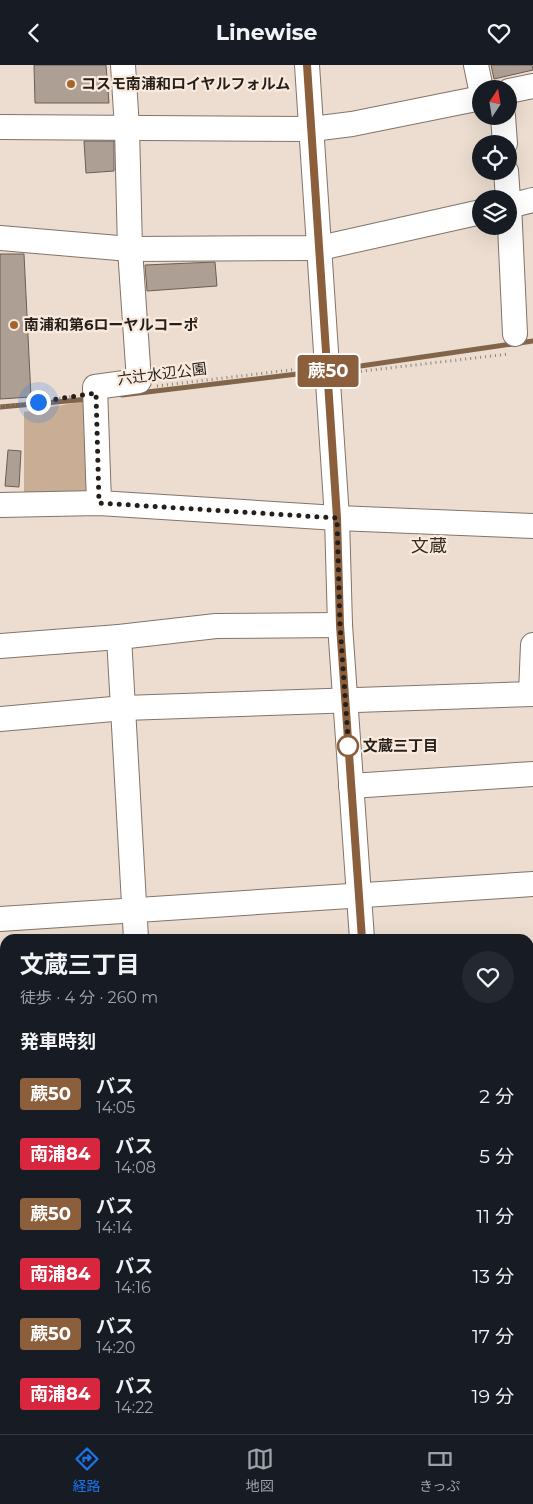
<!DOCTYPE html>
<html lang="ja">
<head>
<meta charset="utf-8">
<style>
	:root { --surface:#171b24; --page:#242831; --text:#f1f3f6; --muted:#9ea1a6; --line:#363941; --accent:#1a73e8 }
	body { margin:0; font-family:Montserrat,"Noto Sans JP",sans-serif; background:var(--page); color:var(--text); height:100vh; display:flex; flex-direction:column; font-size:19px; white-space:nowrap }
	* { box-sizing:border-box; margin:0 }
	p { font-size:16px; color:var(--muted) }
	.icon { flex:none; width:28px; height:28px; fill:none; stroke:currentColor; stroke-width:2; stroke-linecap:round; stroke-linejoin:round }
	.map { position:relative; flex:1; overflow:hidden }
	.details { position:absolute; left:0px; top:869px; width:534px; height:501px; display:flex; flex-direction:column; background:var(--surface); border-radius:15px 15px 0 0; box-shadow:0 5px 20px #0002 }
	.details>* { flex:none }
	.badge { padding:0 10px; border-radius:4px; font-size:18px; line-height:32px }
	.needle { width:32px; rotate:12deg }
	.buttons { position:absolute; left:472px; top:15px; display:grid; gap:10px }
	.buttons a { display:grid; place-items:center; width:45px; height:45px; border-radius:50%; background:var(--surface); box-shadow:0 5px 20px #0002; font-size:25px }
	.you { position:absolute; width:25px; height:25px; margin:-12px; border:4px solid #fff; border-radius:50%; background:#1a73e8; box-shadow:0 0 0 8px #1a73e833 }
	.map>.badge { position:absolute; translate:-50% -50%; box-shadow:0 0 0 2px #fff }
	h2 { padding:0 20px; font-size:19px; line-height:45px }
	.round { display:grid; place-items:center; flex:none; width:52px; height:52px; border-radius:26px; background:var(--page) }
	.head { display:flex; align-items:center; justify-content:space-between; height:85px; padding:0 20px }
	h1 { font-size:24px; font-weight:700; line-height:38px }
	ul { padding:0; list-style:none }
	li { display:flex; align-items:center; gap:15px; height:60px; padding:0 20px }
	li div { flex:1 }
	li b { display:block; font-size:19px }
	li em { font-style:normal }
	li .badge { min-width:55px; font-weight:700; text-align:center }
	header { display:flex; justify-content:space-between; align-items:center; height:65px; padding:0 20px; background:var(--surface); font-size:22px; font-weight:700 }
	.tabs { display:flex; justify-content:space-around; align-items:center; height:70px; border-top:1px solid var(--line); background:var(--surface); font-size:14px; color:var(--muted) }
	.tabs a { display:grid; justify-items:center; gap:2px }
	.tabs .current { color:var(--accent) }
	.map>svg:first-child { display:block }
</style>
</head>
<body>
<header><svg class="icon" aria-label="back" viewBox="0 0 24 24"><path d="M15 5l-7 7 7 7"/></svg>Linewise<svg class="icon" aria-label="heart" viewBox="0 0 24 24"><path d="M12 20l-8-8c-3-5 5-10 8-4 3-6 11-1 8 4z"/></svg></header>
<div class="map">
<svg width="533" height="1369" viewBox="0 0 533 1369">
	<rect width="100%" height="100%" fill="#ecddd0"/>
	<polygon fill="#c9ad95" points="96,334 94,430 24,432 24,347"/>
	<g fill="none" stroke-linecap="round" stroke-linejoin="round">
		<g stroke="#82644b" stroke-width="5">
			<polyline points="333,305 533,276"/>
			<polyline points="122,330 322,306"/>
			<polyline points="0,342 89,334"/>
		</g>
	</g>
	<g fill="#ae9f94" stroke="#6b5e54">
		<polygon points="34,0 106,0 109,38 35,38"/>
		<polygon points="491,0 532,0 533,5 494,14"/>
		<polygon points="84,76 114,76 114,106 86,108"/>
		<polygon points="0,189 24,189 31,332 0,334"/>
		<polygon points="215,197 217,221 147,226 145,200"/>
		<polygon points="8,385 21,386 19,422 5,421"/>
	</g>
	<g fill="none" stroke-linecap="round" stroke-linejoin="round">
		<g stroke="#827469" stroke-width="26">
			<g id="minor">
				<polyline points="307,0 337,453 340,560 362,874"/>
				<polyline points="476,0 481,24"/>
				<polyline points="509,26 533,21"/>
				<polyline points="503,51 505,79"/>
				<polyline points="0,62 312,64 352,59 481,33"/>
				<polyline points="506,106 508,134"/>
				<polyline points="509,139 515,269"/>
				<polyline points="509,141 533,135"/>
				<polyline points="0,173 130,184 320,183 481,147"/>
				<polyline points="99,438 95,322 139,316 130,184 127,63 123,0"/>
				<polyline points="0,440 99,438 337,453 533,461"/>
				<polyline points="119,572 216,561 340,560"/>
				<polyline points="0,581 119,572 136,874"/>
				<polyline points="531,629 533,580"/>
				<polyline points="0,654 124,643 533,629"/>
				<polyline points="351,721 533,709"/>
				<polyline points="0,854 533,819"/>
				<polyline points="529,1072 533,1072"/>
				<polyline points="0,1104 5,1103"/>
				<polyline points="0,1166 5,1168"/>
				<polyline points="529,1248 533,1246"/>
				<polyline points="0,1279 5,1280"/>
				<polyline points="529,1338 533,1340"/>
				<polyline points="169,1365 169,1369"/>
				<polyline points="390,1365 390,1369"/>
			</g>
		</g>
		<g stroke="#a26109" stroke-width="30">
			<g id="highway">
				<polyline points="0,1211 5,1212"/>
				<polyline points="0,1238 5,1239"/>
				<polyline points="529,1286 533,1286"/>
				<polyline points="529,1324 533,1324"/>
			</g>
		</g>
		<g stroke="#8c8178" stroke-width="3" stroke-dasharray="1 4" stroke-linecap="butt">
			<polyline points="346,308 509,289"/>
			<polyline points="157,321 307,303"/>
			<polyline points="0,342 76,331"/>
		</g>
		<use href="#minor" stroke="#fff" stroke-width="24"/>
		<use href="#highway" stroke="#e68400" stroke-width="28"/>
	</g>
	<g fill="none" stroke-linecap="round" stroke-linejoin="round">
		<g stroke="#fff" stroke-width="11">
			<polyline id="line" points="307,0 337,453 340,560 362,874"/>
		</g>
		<use href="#line" stroke="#8b5e3c" stroke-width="8"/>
		<polyline stroke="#251f1b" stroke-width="5" stroke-dasharray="0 9" points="38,337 96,328 99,438 337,453 340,560 349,687 348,681"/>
	</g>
	<g fill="#a3662a" stroke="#f9eadd" stroke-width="2">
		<circle cx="71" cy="19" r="5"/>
		<circle cx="14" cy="260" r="5"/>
	</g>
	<circle fill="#fff" stroke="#8b5e3c" stroke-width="2.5" cx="348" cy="681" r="10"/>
	<g text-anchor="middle" stroke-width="4.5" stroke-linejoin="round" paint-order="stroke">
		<g font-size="15" font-weight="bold" fill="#251f1b" stroke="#f9eadd" text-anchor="start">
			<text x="81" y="24">コスモ南浦和ロイヤルフォルム</text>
			<text x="24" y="265">南浦和第6ローヤルコーポ</text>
		</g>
		<g font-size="15" fill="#251f1b" stroke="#f9eadd">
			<text transform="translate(162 309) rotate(-7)" y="5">六辻水辺公園</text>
		</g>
		<g font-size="15" font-weight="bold" fill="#251f1b" stroke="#f9eadd" text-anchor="start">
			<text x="363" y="686">文蔵三丁目</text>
		</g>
		<g font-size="18" fill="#372c22" stroke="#f9eadd">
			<text x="429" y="487">文蔵</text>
		</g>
	</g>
</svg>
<div class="buttons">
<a><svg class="needle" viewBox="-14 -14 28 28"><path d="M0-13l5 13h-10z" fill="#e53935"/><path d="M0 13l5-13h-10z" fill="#9ea1a6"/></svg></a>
<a><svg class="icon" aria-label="locate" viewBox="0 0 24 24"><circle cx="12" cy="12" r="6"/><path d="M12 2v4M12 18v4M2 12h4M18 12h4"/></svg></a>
<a><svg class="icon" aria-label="layers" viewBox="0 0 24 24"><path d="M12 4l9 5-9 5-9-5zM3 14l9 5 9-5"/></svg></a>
</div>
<div class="you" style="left:38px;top:337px"></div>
<b class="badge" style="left:328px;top:306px;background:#8b5e3c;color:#fff">蕨50</b>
<section class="details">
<div class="head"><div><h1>文蔵三丁目</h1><p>徒歩 · 4 分 · 260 m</p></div><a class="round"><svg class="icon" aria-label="heart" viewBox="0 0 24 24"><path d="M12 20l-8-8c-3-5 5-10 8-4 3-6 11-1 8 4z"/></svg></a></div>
<h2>発車時刻</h2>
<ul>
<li><span class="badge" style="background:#8b5e3c;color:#fff">蕨50</span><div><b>バス</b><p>14:05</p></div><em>2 分</em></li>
<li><span class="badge" style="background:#d7263d;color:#fff">南浦84</span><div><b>バス</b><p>14:08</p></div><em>5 分</em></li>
<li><span class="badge" style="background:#8b5e3c;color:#fff">蕨50</span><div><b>バス</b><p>14:14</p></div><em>11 分</em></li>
<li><span class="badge" style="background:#d7263d;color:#fff">南浦84</span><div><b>バス</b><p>14:16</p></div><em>13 分</em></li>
<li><span class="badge" style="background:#8b5e3c;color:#fff">蕨50</span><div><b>バス</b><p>14:20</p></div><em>17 分</em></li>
<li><span class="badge" style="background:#d7263d;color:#fff">南浦84</span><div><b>バス</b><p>14:22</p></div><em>19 分</em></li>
</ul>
</section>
</div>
<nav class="tabs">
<a class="current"><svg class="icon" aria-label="directions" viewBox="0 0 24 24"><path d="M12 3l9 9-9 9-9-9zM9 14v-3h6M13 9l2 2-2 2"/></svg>経路</a>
<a><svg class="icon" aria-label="map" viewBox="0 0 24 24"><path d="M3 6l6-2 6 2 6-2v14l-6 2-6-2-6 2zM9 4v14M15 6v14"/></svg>地図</a>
<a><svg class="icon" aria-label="tickets" viewBox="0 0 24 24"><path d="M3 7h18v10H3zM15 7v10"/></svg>きっぷ</a>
</nav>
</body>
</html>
